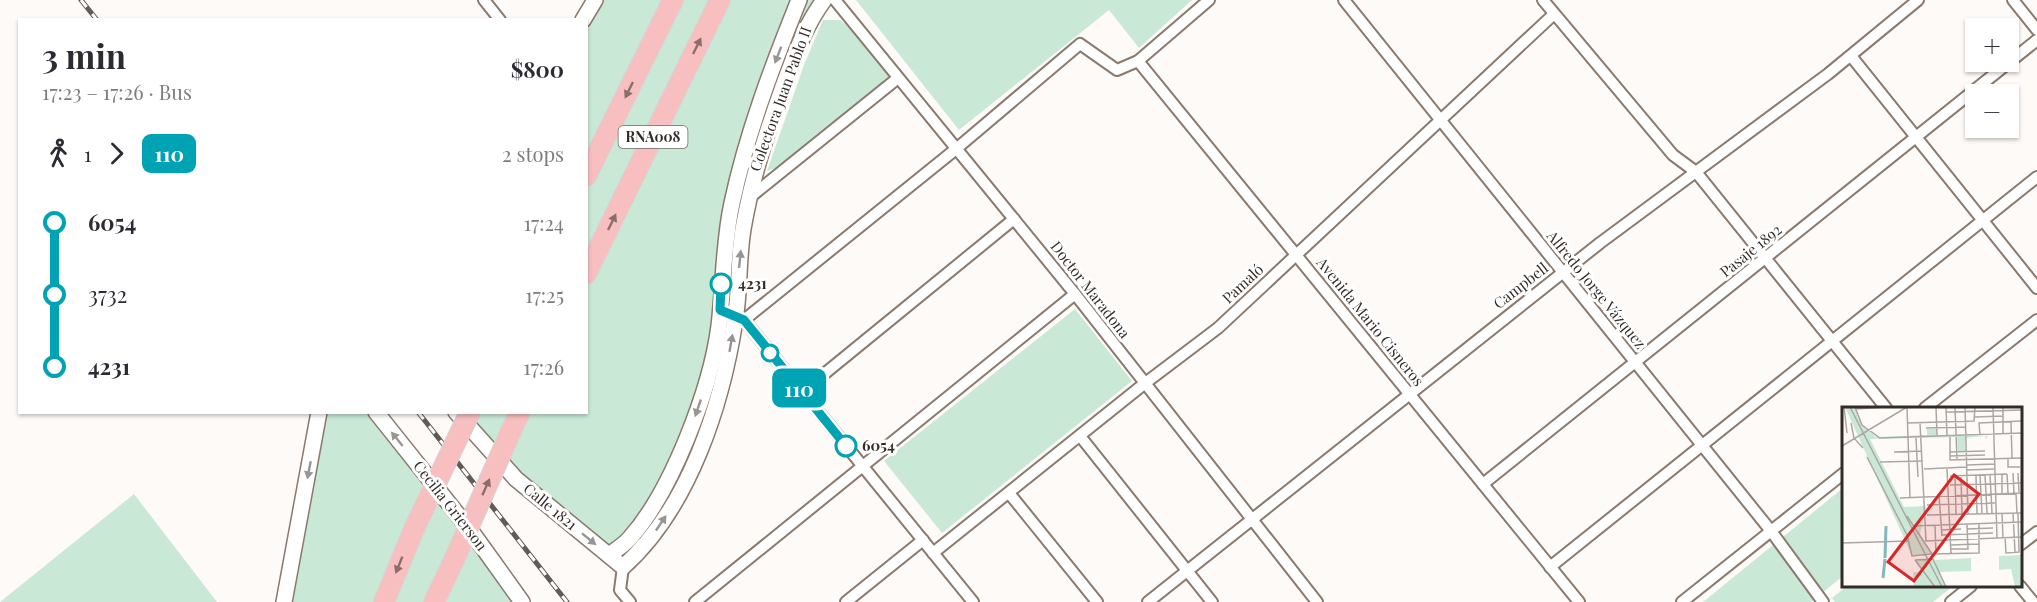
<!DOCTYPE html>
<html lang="en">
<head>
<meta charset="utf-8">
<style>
	:root { --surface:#fff; --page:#f7f7f7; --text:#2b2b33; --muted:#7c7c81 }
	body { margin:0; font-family:"Playfair Display",serif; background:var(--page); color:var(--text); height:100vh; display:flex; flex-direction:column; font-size:22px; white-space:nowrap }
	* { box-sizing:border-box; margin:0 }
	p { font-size:20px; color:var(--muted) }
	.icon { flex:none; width:33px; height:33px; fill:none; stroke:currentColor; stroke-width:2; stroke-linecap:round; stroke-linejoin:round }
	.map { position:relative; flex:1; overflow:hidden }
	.sheet { position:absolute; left:18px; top:18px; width:570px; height:396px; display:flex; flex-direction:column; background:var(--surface); border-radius:0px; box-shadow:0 2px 4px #0004 }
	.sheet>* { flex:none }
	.badge { padding:0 12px; border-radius:9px; font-size:21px; line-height:39px }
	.tools { position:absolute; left:1965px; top:18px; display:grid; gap:12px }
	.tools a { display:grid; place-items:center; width:54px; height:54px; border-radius:0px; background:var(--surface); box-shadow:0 2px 4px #0004; font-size:30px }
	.map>.badge { position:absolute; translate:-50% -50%; box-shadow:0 0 0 3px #fff }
	.legs { display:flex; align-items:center; gap:9px; height:66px; padding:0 24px; font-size:20px }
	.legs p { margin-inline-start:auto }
	.headline { display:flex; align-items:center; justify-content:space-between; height:102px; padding:0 24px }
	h1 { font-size:33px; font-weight:700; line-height:45px }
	ul { padding:0 24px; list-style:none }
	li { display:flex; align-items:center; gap:21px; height:72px; font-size:22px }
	li i { display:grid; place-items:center; width:9px; height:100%; margin:0 8px; background:currentColor }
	li i::after { content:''; width:15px; height:15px; margin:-8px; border:4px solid; border-radius:50%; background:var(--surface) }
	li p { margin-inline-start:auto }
	li:first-child i { background:linear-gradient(#0000 50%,currentColor 0) }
	li:last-child i { background:linear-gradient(currentColor 50%,#0000 0) }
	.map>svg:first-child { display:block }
</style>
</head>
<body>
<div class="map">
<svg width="2037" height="602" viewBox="0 0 2037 602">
	<rect width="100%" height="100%" fill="#fefaf7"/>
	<g fill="#c9e9d6">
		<polygon points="595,0 824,0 757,163 736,317 696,460 623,567 516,479 456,413 586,412 586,20"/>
		<polygon points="856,0 1192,0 1139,48 1109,10 959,130"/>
		<polygon points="823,20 840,20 855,32 888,74 888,82 778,167 767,171 804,65"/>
		<polygon points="1075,309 1132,381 942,533 884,461"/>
		<polygon points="319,412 376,413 522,602 284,602"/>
		<polygon points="1843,488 1843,576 1811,602 1703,602"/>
		<polygon points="134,494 217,602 0,602"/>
		<polygon points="1847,586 1953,586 1933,602 1835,602 1832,598"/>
	</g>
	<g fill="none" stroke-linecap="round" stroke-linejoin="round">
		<g stroke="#8b796e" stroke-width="14">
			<g id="street">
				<polyline points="484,0 500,20"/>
				<polyline points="835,0 1075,294 1317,602"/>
				<polyline points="1344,0 1771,531 1823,602"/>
				<polyline points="1543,0 1673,155 1696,172 1886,408"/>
				<polyline points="2013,0 2037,30"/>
				<polyline points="1851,56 2037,288"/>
				<polyline points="1138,61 1579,602"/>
				<polyline points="749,198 898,78"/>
				<polyline points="739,318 744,320 973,602"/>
				<polyline points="744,320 956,149 1080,44 1117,70 1138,61 1209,0"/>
				<polyline points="802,392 1014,219"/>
				<polyline points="1925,408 2037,320"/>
				<polyline points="1080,436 1212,602"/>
				<polyline points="1483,484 2037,40"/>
				<polyline points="1009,493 1097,602"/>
				<polyline points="2020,545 2037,532"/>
				<polyline points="933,553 1144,384 1218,328 1554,14"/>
				<polyline points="623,567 620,590 630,602"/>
				<polyline points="1550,567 2037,177"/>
				<polyline points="2020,586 2033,602"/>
				<polyline points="695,602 1075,294"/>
				<polyline points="846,602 923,540"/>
				<polyline points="1148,602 1600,243 1828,74 1918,0"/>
				<polyline points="1682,602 1844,473"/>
				<polyline points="1951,602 1971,586"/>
			</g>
		</g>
		<g stroke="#8b796e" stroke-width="18">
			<g id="secondary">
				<polyline points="583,20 595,0"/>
				<polyline points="376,412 474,535 522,602"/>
				<path d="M456,412l60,67 107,88c66,-59 99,-162 112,-247 5,-30 3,-61 8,-91 9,-52 24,-98 42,-148 11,-29 20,-55 39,-81"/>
				<path d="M609,555c7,-5 15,-10 21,-17 42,-47 81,-150 89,-212 5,-41 4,-82 13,-123 15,-70 40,-136 67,-203"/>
				<polyline points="284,602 319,412"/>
			</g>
		</g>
		<g stroke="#d6d5d4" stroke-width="22">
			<g id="highway">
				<polyline points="586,176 673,0"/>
				<polyline points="586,274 720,0"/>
				<polyline points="511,431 520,412"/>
				<polyline points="384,602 414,529"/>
				<polyline points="434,602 454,560"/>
			</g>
		</g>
		<use href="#street" stroke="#fff" stroke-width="10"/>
		<use href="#secondary" stroke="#fff" stroke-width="15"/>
		<use href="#highway" stroke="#f7bfbf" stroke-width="20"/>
		<g stroke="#625b57" stroke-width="5">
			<g id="rail">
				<polyline points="81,0 97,20"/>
				<polyline points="418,412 567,602"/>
			</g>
		</g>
		<use href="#rail" stroke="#fff" stroke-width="3" stroke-dasharray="9" stroke-linecap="butt"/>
		<g stroke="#d6d5d4" stroke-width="22" stroke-linecap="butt">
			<g id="highway-bridge">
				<polyline points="414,529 470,412"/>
				<polyline points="454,560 511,431"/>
			</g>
		</g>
		<use href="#highway-bridge" stroke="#f7bfbf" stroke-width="20"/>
	</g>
	<defs><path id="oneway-solid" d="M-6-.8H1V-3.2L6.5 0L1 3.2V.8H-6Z" transform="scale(1.5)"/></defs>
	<g fill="#8b6e6b">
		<use href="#oneway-solid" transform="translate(697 46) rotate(-64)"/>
		<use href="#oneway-solid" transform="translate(629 90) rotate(116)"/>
		<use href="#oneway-solid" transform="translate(612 222) rotate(-64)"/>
		<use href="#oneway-solid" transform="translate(486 487) rotate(-66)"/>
		<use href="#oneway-solid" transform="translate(399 565) rotate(112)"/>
	</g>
	<g fill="#999593">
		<use href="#oneway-solid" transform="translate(778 55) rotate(111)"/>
		<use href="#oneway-solid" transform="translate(740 259) rotate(-84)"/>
		<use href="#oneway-solid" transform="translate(731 343) rotate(-80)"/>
		<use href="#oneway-solid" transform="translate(698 408) rotate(109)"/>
		<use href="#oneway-solid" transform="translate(397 439) rotate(-129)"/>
		<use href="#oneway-solid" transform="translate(309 470) rotate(101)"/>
		<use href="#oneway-solid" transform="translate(661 523) rotate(-56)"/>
		<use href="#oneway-solid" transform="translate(589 539) rotate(39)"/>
	</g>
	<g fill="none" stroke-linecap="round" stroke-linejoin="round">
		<g stroke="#fff" stroke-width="14">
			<polyline id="line-1" points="721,284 720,310 744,320 846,446"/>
		</g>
		<use href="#line-1" stroke="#00a3b4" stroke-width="9"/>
	</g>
	<g fill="#fff" stroke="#00a3b4" stroke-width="3">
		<circle cx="721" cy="284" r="10"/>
		<circle cx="770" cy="353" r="8"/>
		<circle cx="846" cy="446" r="10"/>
	</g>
	<g text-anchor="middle" stroke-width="6" stroke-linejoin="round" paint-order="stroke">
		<rect fill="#fff" stroke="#706b68" stroke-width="1.5" x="618.5" y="126" width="69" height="22" rx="4.5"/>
		<g font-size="14" font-weight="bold" fill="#332b27">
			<text x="653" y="142">RNA008</text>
		</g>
		<g font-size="15" fill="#332b27" stroke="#fff">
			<text transform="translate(781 99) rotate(-70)" y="5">Colectora Juan Pablo II</text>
			<text transform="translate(1751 251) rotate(-39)" y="5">Pasaje 1892</text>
			<text transform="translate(1243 284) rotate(-43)" y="5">Pamaló</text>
			<text transform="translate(1521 286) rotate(-38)" y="5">Campbell</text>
			<text transform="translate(1090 290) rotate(52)" y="5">Doctor Maradona</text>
			<text transform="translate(1596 290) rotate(51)" y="5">Alfredo Jorge Vázquez</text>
			<text transform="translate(1370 322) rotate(51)" y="5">Avenida Mario Cisneros</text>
			<text transform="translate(450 506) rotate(52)" y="5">Cecilia Grierson</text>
			<text transform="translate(550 507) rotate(39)" y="5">Calle 1821</text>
		</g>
		<g font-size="15" font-weight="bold" fill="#332b27" stroke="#fff" text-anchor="start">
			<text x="738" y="289">4231</text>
			<text x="862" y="451">6054</text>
		</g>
	</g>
	<g transform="translate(1842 407)">
		<rect width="180" height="180" fill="#fefaf7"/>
		<path d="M3,0h10l7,18 14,12 51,-2v-6h9v6l52,1 -2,3 -1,-3 -20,2v13h-7l-1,-14 -87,2 34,68 22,-1 -6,28 12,20 -20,2zM180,148v32h-7l-4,-18 -12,1v-14zM129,151v13l-33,1 -3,-12zM91,152l13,28h-32l-1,-15h11l-9,-12z" fill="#c9e9d6"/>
		<path fill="none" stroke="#83b8bd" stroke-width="3" d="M43,151l1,-32M41,171l2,-19"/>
		<path fill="none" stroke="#ada7a4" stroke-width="1.5" d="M2,0l3,26M8,0l92,180M13,0l7,18 18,13 142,-5M65,0l1,31M94,0l1,28M104,0l1,28M113,0l2,52M123,0l3,107M151,0l4,131M161,0v26M13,2l31,-2M104,5l76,-2M133,10l28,-1M169,15l1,36M9,16l3,15 9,10M65,16l67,-2 1,-14M78,16l6,118M84,21l39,-1M138,28l-1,-12 43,-2M108,30v23l72,-2M66,31l2,59M74,31l2,39M0,39l65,-39M52,45l28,-1M108,45l35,-1M108,49l35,-1M25,50l40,78 5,21 20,-2 -25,-38M166,51v9h12M38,55l43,-1M125,58l28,-1M82,62l43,-2M105,62l4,85M125,63l27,-1M171,66l1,20M176,66l1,19M148,67l2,39M160,67v19M165,67l1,19M134,68l1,39M138,68l2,38M143,68l2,38M108,69l57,-2M113,69l1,38M119,70l1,37M108,78l72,-2M174,86l1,20M97,89l3,40M58,91l122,-5M85,98l68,-2M160,106l1,25M171,106l2,39M85,108l95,-2M72,119l108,-4M93,119l1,28M125,122l26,-1M99,123l20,-1M100,128l51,-2M163,130l1,16 13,-1 -1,-39M83,134l97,-4M0,136l67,-2M109,138l28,-1M109,142h17l-1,-24M90,147l47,-1v-29M73,153l18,-1 13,28M73,153l20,27"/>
		<path fill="#d62828" fill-opacity="0.15" stroke="#d62828" stroke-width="3" d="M112,68l25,19 -65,87 -26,-19z"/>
		<rect width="180" height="180" fill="none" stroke="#332b27" stroke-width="3"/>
	</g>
</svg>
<div class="tools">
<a>+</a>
<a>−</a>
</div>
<b class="badge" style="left:799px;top:388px;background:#00a3b4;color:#fff">110</b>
<section class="sheet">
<div class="headline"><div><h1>3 min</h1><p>17:23 – 17:26 · Bus</p></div><b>$800</b></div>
<div class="legs"><svg class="icon" aria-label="walk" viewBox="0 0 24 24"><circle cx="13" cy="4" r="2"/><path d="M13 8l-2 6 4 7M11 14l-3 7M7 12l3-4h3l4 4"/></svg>1<svg class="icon" aria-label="forward" viewBox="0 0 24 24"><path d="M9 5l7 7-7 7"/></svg><b class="badge" style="background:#00a3b4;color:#fff">110</b><p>2 stops</p></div>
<ul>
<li><i style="color:#00a3b4"></i><b>6054</b><p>17:24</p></li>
<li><i style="color:#00a3b4"></i><span>3732</span><p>17:25</p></li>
<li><i style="color:#00a3b4"></i><b>4231</b><p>17:26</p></li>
</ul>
</section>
</div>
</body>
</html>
